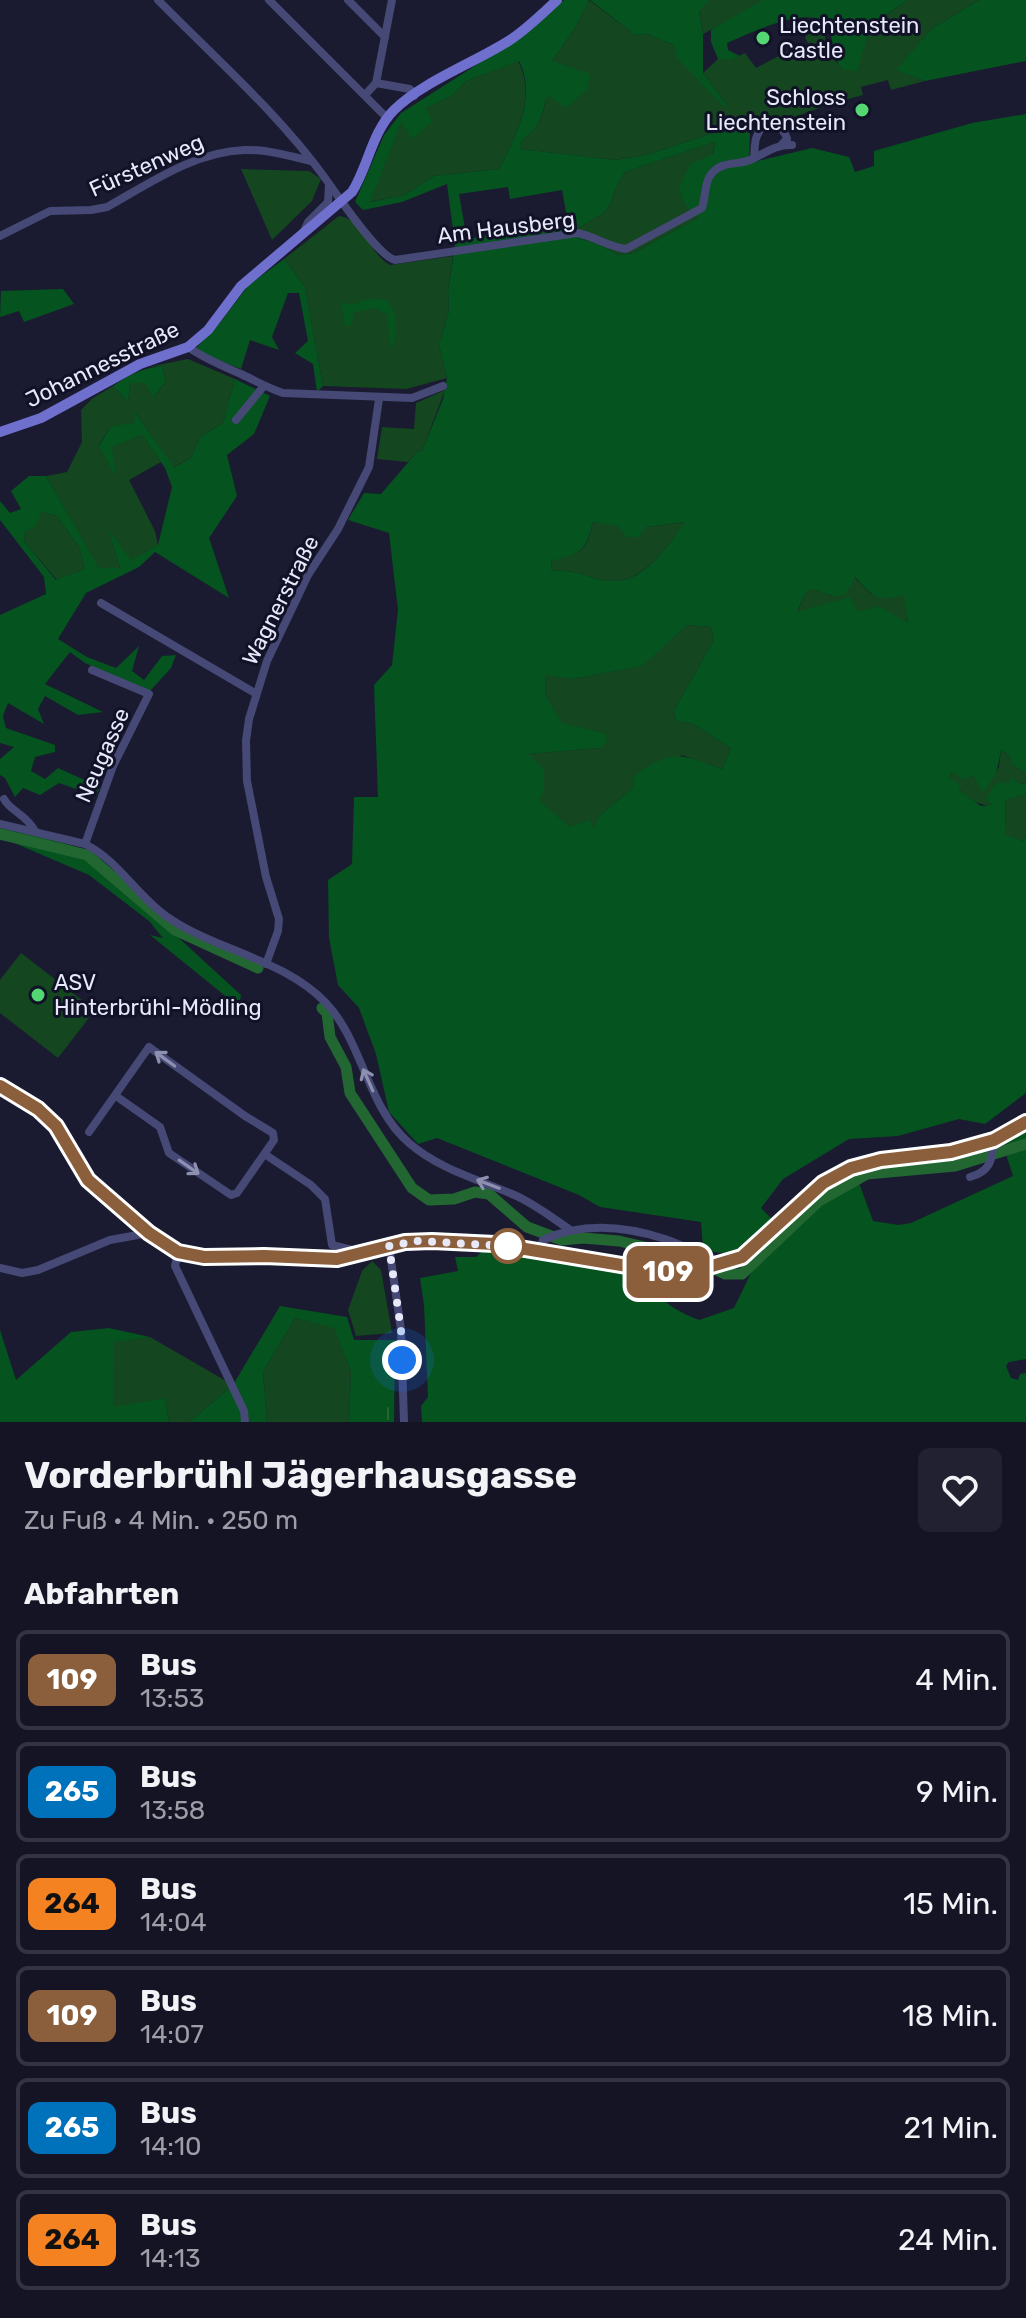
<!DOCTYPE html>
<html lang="de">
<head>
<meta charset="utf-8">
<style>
	:root { --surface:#141425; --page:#212132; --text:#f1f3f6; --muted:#9d9ea7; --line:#333342 }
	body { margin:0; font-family:Rubik,sans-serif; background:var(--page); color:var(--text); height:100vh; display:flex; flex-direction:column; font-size:30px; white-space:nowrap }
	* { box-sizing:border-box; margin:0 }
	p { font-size:26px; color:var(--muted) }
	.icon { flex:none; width:44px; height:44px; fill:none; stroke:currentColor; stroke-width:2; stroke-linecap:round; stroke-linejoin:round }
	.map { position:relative; height:1422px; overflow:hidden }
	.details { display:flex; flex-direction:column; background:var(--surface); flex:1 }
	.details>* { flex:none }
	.badge { padding:0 16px; border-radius:12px; font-size:28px; line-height:52px }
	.you { position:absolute; width:40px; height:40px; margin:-20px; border:6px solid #fff; border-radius:50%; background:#1a73e8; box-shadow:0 0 0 12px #1a73e833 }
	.map>.badge { position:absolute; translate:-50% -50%; box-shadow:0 0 0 4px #fff }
	h2 { padding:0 24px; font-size:30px; line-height:72px }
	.round { display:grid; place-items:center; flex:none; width:84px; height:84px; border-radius:12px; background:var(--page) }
	.summary { display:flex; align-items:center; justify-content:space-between; height:136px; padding:0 24px }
	h1 { font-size:38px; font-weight:700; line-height:60px }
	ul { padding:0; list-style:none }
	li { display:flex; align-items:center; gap:24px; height:100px; margin:0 16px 12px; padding:0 8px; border:4px solid var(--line); border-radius:12px }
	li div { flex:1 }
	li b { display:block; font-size:30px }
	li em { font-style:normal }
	li .badge { min-width:88px; font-weight:700; text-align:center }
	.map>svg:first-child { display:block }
</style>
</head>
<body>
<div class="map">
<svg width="1026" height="1422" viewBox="0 0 1026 1422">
	<rect width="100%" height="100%" fill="#1a1b31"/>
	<g fill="#144620">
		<path d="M589,0l46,35 12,-1 27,11 52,59 -23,-31 15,-14h15l12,-6 11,15 36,-19 7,2 9,-8 -3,-5 2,-6 13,-7 5,9v13l17,22 29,-44 37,-25h71l-48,29 -34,41 28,11 -34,9 -3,-10 -27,7 2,8 -33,9 -80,29 -7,-10 -97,32 -31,5 -95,-11 2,-9c15,-9 22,-25 24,-42l5,-1 1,-36 23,-33z"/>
		<polygon points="710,0 763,0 764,2 703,34 699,10"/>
		<path d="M518,61c19,36 -2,75 -19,108l-65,7 -30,19 -35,7 32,-81 11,17 13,-30 27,-12 14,-15z"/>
		<polygon points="715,142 700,218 634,253 618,255 599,244 577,238 575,230 604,213 610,205 616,188 625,172"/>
		<polygon points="241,169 309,171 321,179 312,201 272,240"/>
		<path d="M339,216c25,3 30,38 51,49l63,-9 -5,36 1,19 -10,34 8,33 -41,11 -83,-3 -18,-99 -21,-28z"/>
		<polygon points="188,359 235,379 223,423 200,437 191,458 173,467 135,412 135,424 111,426 99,445 115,474 111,447 142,435 161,462 129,480 155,531 158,545 131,561 109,532 120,568 99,569 46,476 67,472 82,442 81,410 93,398 113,386 128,402 130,383 145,383 155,396 166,381 162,366 148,367"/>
		<polygon points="445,390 422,451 417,452 408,462 377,459 382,427 414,429 416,403"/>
		<polygon points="42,512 57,516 79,547 85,569 57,580 24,541 25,531"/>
		<path d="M593,522l53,5 40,-5c-22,27 -44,66 -84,58 -21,-5 -26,-10 -50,-9l-1,-11c29,-7 35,-6 42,-38z"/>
		<polygon points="854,577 871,594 905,595 908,624 857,612 797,613 805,594 812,589 836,597"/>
		<polygon points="688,625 711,627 714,640 674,710 676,721 693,724 731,748 722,769 682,755 634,787 597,818 596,830 570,827 538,800 527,754 600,748 605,733 562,724 545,694 546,674 573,679 641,666"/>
		<path d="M1001,750l9,6 1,8 15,9v10l-6,1 -9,-6v4l-20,20 1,4c-19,-1 -32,-14 -43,-28l3,-6 21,4 9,15 17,-24z"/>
		<polygon points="1026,794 1026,834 1023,841 1006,836 1005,799"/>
		<polygon points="21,953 95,1010 58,1058 0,1013 0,980"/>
		<polygon points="372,1261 381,1270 392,1333 356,1336 348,1310 362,1271"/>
		<polygon points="295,1318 334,1327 351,1372 349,1422 267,1422 263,1372"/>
		<polygon points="150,1337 233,1385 189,1422 169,1422 165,1398 113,1408 113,1341"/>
	</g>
	<g fill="#05531f" fill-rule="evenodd">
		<path d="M564,0h25l-14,28 -23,33 38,13 -3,16 -22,18 -14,-11 -5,1c-3,18 -8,32 -24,42l-2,9 95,11 31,-5 97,-32 7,10 -1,30 63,-15 37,9 6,15 19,-6v-15l98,-28 54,-9v659l-15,-9 -1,-8 -9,-6c-3,18 -5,29 -19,42l-9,-16 -11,3 -10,-7 -3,6 9,5 2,8 21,15 11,-1 -6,-7 10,-15 14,-1 1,-5 9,7 6,-1v11l-21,6 1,35 17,6 3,-7v259l-41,31 -26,-5 -61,17 -49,3 -66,40 -22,29 11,11c-19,23 -38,44 -69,29l-2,-26 -101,-15 -21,-12 -142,-57 -19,6 -29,-32 -13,-58 -17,-46 -21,-23 -9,-47 -1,-58 24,-16 2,-67h24l-4,-112 18,-20 6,-55 -9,-77 -41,-13 16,-27 17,1 36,-42 5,-1 21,-52 4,-21 -8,-33 10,-34 -1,-19 7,-47 -8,-61 -45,18 -39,8 -8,-8 29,-67 17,-22 119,-76zM519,61c18,36 -3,75 -20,108l-65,7 -30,19 -34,7 31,-80 11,17 20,-17 -6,-14 26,-12 14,-15zM715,142l-2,12 -23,10 -11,25 7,17 13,12 -65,35 -16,2 -19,-11 -22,-6 -2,-8 29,-17 6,-8 6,-17 9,-16zM508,187l2,12 52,-9 7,39 -7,1 -1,-6 -94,15 -8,-45zM593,522l25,4 9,11h12l7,-10 39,-5c-21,28 -43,66 -83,58 -21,-5 -26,-10 -50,-9l-1,-10c29,-8 34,-7 42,-39zM855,577c18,20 22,25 49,18l4,28 -29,-17 -22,6 -7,-15 -53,15 8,-18 7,-5 24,8 10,-3zM688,625l23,2 3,13 -40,70 2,11 17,3 38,24 -9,21c-42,-15 -49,-21 -88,7v11l-37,31 -2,11 -6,-9 -19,7 -31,-27 5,-10v-21l-16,-15 72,-6 7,-6 -2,-9 -43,-10 -17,-29 1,-19 27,4 69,-13z"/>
		<polygon points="590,0 710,0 699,11 703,34 703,73 726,104 725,108 677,58 674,45 647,34 635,35"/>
		<path d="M763,0h145l-37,25 -14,46 -15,-2c-12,-15 -7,-27 -14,-42 -14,-26 -81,8 -101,16l1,7 12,6 -7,3h-15l-7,-17v-12z"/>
		<polygon points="979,0 1026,0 1026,61 925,81 896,70 931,29"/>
		<polygon points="284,259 305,287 323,386 317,392 313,364 295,353 308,341 299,293 288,293 272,337 279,350 250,340 241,369 204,354 196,348 219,324 248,286"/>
		<polygon points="63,289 74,304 24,322 19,311 0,317 1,291"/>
		<path d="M368,299l19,1c11,14 12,34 4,49l-4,-35 -14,-6 -19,4 -3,13 -6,1 -4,-24 9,3z"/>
		<path d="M162,366l4,15 -12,16 -9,-14h-15l-2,19 -15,-16c16,-11 29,-18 49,-20z"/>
		<path d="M235,379l35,17 -16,38 -27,21 10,41 -28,42 20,60 -74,-46 -16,15 -53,26 -28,46 29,18 29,11 23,-22 -7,25 12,9 18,-24 14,-1 -5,13 -21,23 -65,-28 -15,-11 -25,32 58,28 -25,3 -33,-19 -7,13 6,15 -36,-21 -5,13 3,12 49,17v7l-20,5 -4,14 14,8 13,-11 42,19 -4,9 -37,-13 -19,12 -17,-7 -8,9 -10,-19 -5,-3v-16l14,-12 -14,-4v-128l46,-21 -2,-17 -44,-57v-19l10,12 11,-4 -10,-18 18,-15h17l53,92h21l-12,-39 23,31 27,-15 14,-58 -7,-19 -23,-33 -30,12 4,30 -17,-31 12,-20 24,-3 -1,-12 40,56 17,-9 9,-21 23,-14zM42,512l15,4 22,31 6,22 -29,11 -32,-39 1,-10 10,-4z"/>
		<polygon points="0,828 52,839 96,854 169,929 241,995 239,1007 150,935 163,938 149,921 89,875 12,842 0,839"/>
		<path d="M1026,1127v232l-17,3 -3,4 5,12 7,2 2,-6 6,-1v49h-604l-1,-16 7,-9 -4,-92 -4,-27 38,-7 -3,-14h21l9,-8 154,28 13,6c10,21 27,29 47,37l35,-12 27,-56 60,-55 35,-22 17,46 25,4 13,-2 102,-47 -11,-34z"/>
		<polygon points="280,1306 347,1317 354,1340 395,1340 394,1422 349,1422 351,1372 334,1328 295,1318 263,1372 267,1422 189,1422 233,1385"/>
		<polygon points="109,1328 150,1337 114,1342 113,1407 165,1398 169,1422 0,1422 0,1330 16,1380 71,1332"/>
	</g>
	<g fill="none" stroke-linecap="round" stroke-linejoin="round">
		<polyline stroke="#226732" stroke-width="2" points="388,1408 388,1419"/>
		<g stroke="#226732" stroke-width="11">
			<polyline points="0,834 87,855 175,930 258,968"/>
			<polyline points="322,1008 327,1013 330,1037 346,1067 350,1093 412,1188 429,1200 454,1199 475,1192 489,1194 527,1227 562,1240 583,1238 619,1241 692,1258 725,1274 742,1274 819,1201 867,1174 955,1166 1026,1144"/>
		</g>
		<g stroke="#464875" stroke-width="8">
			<path d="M158,0c57,58 120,113 167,178 13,18 52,77 70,82l182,-27c17,3 32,14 49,16l76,-41c4,-11 2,-27 11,-36 11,-11 25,-7 37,-12 14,-6 26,-16 42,-15"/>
			<polyline points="269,0 387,118"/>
			<polyline points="348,0 385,37"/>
			<polyline points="376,83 410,89 414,96"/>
			<polyline points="365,95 376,83 392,0"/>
			<path d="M754,157c1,-6 0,-15 3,-21 6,-17 26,-13 30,3l-5,5"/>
			<polyline points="304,231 308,222 328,202 329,185"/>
			<path d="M0,236l50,-25 41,-1 16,-3c43,-24 87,-55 137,-57 22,-1 46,6 67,11"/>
			<path d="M188,347c17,12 35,19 53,27 15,7 27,14 42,19l129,5 31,-12"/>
			<polyline points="236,420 263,387"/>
			<polyline points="101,603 255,693"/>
			<path d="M4,799c6,12 22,15 31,32"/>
			<path d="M0,824l85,20c34,17 51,51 81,72 49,35 117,42 160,87 37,39 41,104 83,140 30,26 68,36 103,51 20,8 39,23 57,35"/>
			<polyline points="85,844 113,766 149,694 92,670"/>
			<polyline points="266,964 278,931 279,919 266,877 247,781 246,741 249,719 267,661 308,575 338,529 369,467 379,399"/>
			<polyline points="89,1132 149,1047 245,1116 273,1133 274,1140 237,1193 231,1195 169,1153 160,1127 116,1096"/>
			<polyline points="266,1155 311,1185 325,1199 332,1245 352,1250 359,1256"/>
			<path d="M970,1177c21,-6 22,-17 24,-37"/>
			<polyline points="389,1246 401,1330 404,1422"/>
			<path d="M539,1250l4,-10c39,-18 82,-14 122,-1 20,7 38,17 58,23"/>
			<polyline points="178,1252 175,1266 244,1411 245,1422"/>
			<polyline points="0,1268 22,1273 38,1270 110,1240 149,1233"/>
		</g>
		<g stroke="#6f6fce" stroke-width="10">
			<path d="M0,432l41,-14 99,-54 48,-17 20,-17 33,-44 111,-94c16,-25 20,-60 42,-82 28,-28 82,-48 116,-70 17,-11 32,-26 47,-40"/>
			<polyline points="0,1086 38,1109 56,1126 71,1147 88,1180 149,1233 178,1252 204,1257 264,1256 337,1259 405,1242 432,1241 495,1244 657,1271 695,1271 742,1257 823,1183 851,1168 881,1160 951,1152 994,1140 1026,1122"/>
		</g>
	</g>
	<defs><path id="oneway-shaft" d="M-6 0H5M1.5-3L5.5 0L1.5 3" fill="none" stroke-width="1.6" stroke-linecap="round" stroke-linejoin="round" transform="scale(2)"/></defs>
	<g stroke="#8e90b0">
		<use href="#oneway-shaft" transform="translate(165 1059) rotate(-144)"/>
		<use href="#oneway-shaft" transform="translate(368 1080) rotate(-114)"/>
		<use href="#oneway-shaft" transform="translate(189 1167) rotate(35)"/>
		<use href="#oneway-shaft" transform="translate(488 1184) rotate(-159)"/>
	</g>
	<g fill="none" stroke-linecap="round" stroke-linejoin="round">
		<g stroke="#fff" stroke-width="18">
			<polyline id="line" points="0,1086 38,1109 56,1126 88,1180 149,1233 178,1252 204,1257 264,1256 337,1259 405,1242 432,1241 495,1244 657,1271 695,1271 742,1257 823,1183 851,1168 881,1160 951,1152 994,1140 1026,1122"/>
		</g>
		<use href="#line" stroke="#8b5e3c" stroke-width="12"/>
		<polyline stroke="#e7e9f9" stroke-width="8" stroke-dasharray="0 14.4" points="402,1360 401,1330 389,1246 417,1241 508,1246"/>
	</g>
	<g fill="#54d672" stroke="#111127" stroke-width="3">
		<circle cx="763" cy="38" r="8"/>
		<circle cx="862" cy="110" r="8"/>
		<circle cx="38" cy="995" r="8"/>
	</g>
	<circle fill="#fff" stroke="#8b5e3c" stroke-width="4" cx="508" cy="1246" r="16"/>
	<g text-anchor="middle" stroke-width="6" stroke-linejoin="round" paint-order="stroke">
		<g font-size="22" fill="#e7e9f9" stroke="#111127" text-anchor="start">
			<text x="779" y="33">Liechtenstein<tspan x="779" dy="25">Castle</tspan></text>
			<text x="846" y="105" text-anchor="end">Schloss<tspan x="846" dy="25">Liechtenstein</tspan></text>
			<text x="54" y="990">ASV<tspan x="54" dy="25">Hinterbrühl-Mödling</tspan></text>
		</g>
		<g font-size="22" fill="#e7e9f9" stroke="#111127">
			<text transform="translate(146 165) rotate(-24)" y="8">Fürstenweg</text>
			<text transform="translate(506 227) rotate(-7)" y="8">Am Hausberg</text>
			<text transform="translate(102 364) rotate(-26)" y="8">Johannesstraße</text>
			<text transform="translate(280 600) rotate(-63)" y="8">Wagnerstraße</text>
			<text transform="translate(102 755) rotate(-66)" y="8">Neugasse</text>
		</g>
	</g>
</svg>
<div class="you" style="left:402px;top:1360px"></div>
<b class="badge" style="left:668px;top:1272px;background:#8b5e3c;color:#fff">109</b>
</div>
<section class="details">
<div class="summary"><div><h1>Vorderbrühl Jägerhausgasse</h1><p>Zu Fuß · 4 Min. · 250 m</p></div><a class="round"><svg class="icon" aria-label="heart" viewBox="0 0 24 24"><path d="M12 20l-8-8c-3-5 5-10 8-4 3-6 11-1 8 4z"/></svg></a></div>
<h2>Abfahrten</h2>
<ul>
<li><span class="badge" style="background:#8b5e3c;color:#fff">109</span><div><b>Bus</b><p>13:53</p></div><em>4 Min.</em></li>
<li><span class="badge" style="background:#0072bc;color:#fff">265</span><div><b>Bus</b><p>13:58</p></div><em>9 Min.</em></li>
<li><span class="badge" style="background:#f58220;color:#111">264</span><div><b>Bus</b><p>14:04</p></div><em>15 Min.</em></li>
<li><span class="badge" style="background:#8b5e3c;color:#fff">109</span><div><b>Bus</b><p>14:07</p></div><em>18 Min.</em></li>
<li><span class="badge" style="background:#0072bc;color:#fff">265</span><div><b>Bus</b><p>14:10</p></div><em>21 Min.</em></li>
<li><span class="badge" style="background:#f58220;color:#111">264</span><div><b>Bus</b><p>14:13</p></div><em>24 Min.</em></li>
</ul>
</section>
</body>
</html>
